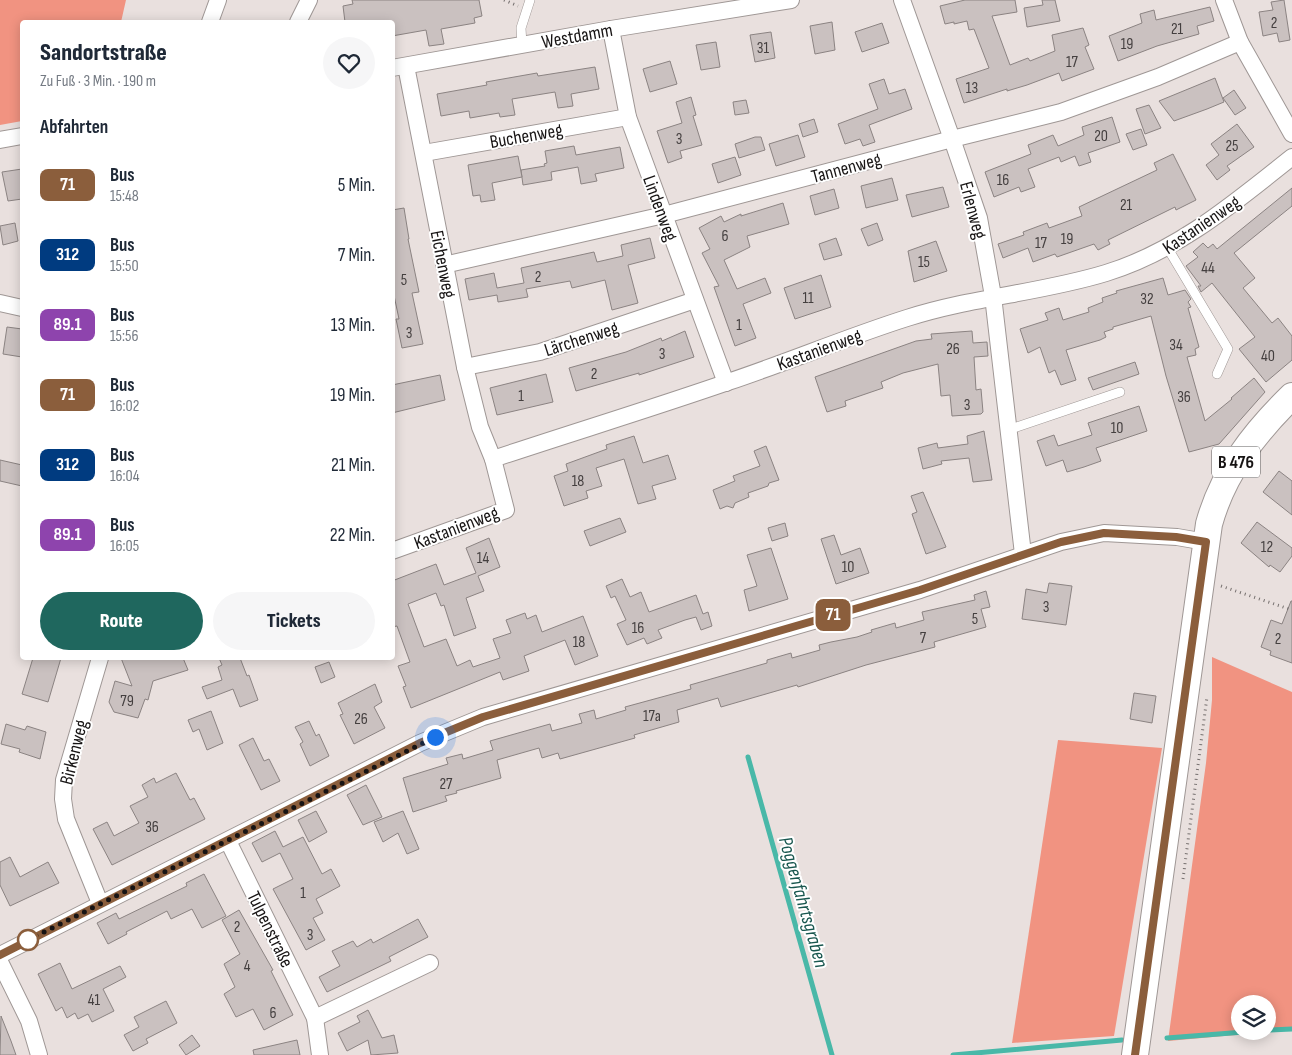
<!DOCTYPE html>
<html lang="de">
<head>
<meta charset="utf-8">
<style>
	:root { --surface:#fff; --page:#f6f6f7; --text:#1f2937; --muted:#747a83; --accent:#1f675e }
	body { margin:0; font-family:"Sofia Sans Condensed",sans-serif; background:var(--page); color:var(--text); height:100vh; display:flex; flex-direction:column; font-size:19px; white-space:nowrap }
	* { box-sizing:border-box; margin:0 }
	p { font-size:16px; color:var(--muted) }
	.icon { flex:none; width:28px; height:28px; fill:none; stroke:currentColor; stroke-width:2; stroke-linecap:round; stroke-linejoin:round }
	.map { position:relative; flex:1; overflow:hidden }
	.details { position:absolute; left:20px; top:20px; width:375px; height:640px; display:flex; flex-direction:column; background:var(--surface); border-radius:5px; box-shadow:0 2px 12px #0003 }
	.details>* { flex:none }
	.badge { padding:0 10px; border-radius:8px; font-size:18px; line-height:32px }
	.buttons { position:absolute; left:1231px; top:995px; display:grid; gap:10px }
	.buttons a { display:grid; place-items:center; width:45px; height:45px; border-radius:50%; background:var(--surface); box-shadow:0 2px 12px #0003; font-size:25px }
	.you { position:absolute; width:25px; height:25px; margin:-12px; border:4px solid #fff; border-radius:50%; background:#1a73e8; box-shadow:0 0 0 8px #1a73e833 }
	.map>.badge { position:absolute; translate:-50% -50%; box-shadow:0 0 0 2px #fff }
	h2 { padding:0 20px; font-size:19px; line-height:45px }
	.round { display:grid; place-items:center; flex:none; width:52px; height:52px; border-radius:26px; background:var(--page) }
	.summary { display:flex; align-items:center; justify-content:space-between; height:85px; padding:0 20px }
	h1 { font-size:24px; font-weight:800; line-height:38px }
	.action { display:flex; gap:10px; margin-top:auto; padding:10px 20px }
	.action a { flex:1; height:58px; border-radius:30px; background:var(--accent); color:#fff; font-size:20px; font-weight:800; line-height:58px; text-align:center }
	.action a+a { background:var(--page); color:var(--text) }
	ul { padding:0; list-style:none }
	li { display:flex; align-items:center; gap:15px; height:70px; padding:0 20px }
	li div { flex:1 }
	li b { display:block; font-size:19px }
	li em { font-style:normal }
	li .badge { min-width:55px; font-weight:700; text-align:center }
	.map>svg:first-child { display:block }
</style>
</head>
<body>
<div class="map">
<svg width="1292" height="1055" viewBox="0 0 1292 1055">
	<rect width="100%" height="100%" fill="#e9e0de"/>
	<g fill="#f19381" fill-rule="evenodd">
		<polygon points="0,0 126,0 121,22 22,22 22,121 0,125"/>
		<path d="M1212,657l80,35v338l-124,11 38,-278 6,-63zM1240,1004h28v27h-28z"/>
		<polygon points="1058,740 1162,748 1114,1036 1012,1043"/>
	</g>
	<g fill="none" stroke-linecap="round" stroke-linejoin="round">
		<g stroke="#49b8a8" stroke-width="5">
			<polyline points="748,757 832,1055"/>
			<polyline points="1268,1030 1292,1029"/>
			<polyline points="1167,1038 1257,1031"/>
			<polyline points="953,1055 1122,1040"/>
		</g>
	</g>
	<g fill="#cac1c0" stroke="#8b8382">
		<polygon points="352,0 479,0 482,16 474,18 475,23 441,29 444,44 429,46 426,30 392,36 392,22 345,22 343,6 353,4"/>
		<polygon points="965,0 1015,0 1017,12 992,16 1010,65 1028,58 1030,61 1055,51 1052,35 1083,28 1089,45 1085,47 1094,69 1062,81 1059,73 1027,85 1007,91 1007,89 964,103 956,79 989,68 974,29 969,30 967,21 954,24 954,22 945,24 940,6"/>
		<polygon points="1042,0 1055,0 1060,21 1027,27 1024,8 1043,5"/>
		<polygon points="1284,0 1290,40 1279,42 1277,33 1263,36 1259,12 1273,10 1271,2"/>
		<polygon points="1210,7 1214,21 1197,26 1199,34 1157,46 1118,61 1109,36 1142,23 1140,14 1154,10 1156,20"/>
		<polygon points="832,22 835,50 815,54 810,26"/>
		<polygon points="882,23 889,43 862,52 855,32"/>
		<polygon points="771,32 775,58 755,62 750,35"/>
		<polygon points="716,42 720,67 701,70 696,45"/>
		<polygon points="670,61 677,84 650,92 643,69"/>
		<polygon points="595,67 599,89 571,94 573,106 558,108 555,92 512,99 515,115 500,117 499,113 470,118 469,111 441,116 437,94 487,85 486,82 537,73 538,76"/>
		<polygon points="1215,78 1224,102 1207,109 1174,121 1159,101"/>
		<polygon points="884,79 889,94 905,89 912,109 869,125 875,142 863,146 860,139 845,144 838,124 878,109 869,84"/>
		<polygon points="1234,90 1246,108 1235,115 1223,98"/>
		<polygon points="691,97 696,115 693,116 702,145 680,151 682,158 668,163 657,131 682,123 676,102"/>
		<polygon points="746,100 749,113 735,115 733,102"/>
		<polygon points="1149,105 1161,128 1145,134 1136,109"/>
		<polygon points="1112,117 1120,142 1088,153 1091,162 1079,166 1075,156 1061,162 1059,157 1028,169 1035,187 1021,192 1019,187 994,197 985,172 1031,154 1028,145 1053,135 1058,146 1084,135 1082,127"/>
		<polygon points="814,119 818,132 803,137 799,124"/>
		<polygon points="1237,124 1254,147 1227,166 1230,170 1217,180 1206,165 1219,155 1211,144"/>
		<polygon points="1141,129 1147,145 1133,150 1126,134"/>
		<polygon points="798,135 805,157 776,166 769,144"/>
		<polygon points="755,137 761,137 765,150 739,158 735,144"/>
		<polygon points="574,146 576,155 620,147 624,168 595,174 597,181 581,184 578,167 551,172 552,180 523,185 521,170 545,166 544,164 547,163 545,151"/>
		<polygon points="1173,154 1196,200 1176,210 1175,207 1108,240 1110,244 1098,250 1094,244 1057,257 1055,254 1033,262 1028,248 1003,258 998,244 1024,235 1023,232 1047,223 1049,228 1082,216 1079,207 1157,170 1154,163"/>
		<polygon points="518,156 522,177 492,183 495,200 481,202 480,195 473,196 468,165"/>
		<polygon points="735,157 741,175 718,183 712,164"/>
		<polygon points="22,169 22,199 8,201 2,172"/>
		<polygon points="892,178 898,200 866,208 861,186"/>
		<polygon points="943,187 949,207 912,217 906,195"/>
		<polygon points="1292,188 1292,206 1234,253 1255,278 1243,288 1272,323 1278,318 1292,336 1292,360 1266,382 1239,349 1255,337 1212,283 1201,292 1198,286 1201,286 1186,266 1198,257 1193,252 1203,243 1208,248 1213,244 1217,249"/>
		<polygon points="834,189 839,208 815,215 810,196"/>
		<polygon points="783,203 789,224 747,236 750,247 724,260 737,289 765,278 771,293 743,304 756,338 735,346 714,287 719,286 702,253 710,249 699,228 721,216 724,222 741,214 741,216"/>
		<polygon points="404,208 409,239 408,239 419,292 412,293 423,344 402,348 396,319 399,319 392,286 392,210"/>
		<polygon points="15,223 18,241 3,245 0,226"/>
		<polygon points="877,223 883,240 868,246 861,229"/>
		<polygon points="650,238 655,258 628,265 638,303 612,310 605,280 572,288 570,281 526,289 528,297 498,302 497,295 469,300 465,279 494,273 497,288 524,283 521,268 594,252 597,262 623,256 621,245"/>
		<polygon points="836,238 842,255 824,260 819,244"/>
		<polygon points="936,241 947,271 914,282 908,251"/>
		<polygon points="821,275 831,307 795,319 784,288"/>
		<polygon points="1163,278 1168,295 1185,290 1191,299 1188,302 1191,307 1188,308 1199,347 1195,349 1196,355 1187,357 1205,421 1232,399 1231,398 1254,378 1265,392 1219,444 1189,452 1166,376 1151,316 1113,327 1113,329 1104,332 1106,337 1100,340 1066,350 1076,380 1061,385 1055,370 1049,373 1040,347 1028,353 1020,329 1048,320 1045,313 1059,308 1063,320 1089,312 1088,308 1103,302 1102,298 1117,293 1116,291"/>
		<polygon points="7,327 22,329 22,357 3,354"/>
		<polygon points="685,331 694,357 639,375 639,373 576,391 569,368 626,352 661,338 662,341"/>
		<polygon points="972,331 973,343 987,342 988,356 974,357 976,390 981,389 983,412 981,414 952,416 950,395 941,396 938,364 903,373 881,382 883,388 845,401 846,406 827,412 815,377 916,341 932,339 931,334"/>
		<polygon points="1135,362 1139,374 1093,390 1088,378"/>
		<polygon points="546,374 553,402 497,415 490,388"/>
		<polygon points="440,375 445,400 392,413 392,385"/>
		<polygon points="1139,406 1147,431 1096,448 1101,461 1084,467 1067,472 1063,460 1046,466 1037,441 1054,435 1058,446 1092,435 1088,423"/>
		<polygon points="984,431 992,480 973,482 969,458 941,461 942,464 923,469 918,448 937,443 938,448 968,444 967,436"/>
		<polygon points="634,436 643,463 668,455 676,479 652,486 656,499 638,504 624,459 596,468 602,486 586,491 588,498 564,506 554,476 568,471 566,464 607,449 606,445"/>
		<polygon points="766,446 779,480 769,483 768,486 748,493 749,497 735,503 733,508 727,506 720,509 713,490 735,481 733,476 760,466 754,451"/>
		<polygon points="0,460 22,465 22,486 0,481"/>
		<polygon points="1279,471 1292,481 1292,515 1263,492"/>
		<polygon points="923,492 946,547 926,554 912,514 917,512 911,496"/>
		<polygon points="620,518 626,532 590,546 584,531"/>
		<polygon points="1257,522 1292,548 1292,556 1280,572 1270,565 1269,567 1241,543"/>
		<polygon points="785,523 788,536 772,541 768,528"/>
		<polygon points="834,535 841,555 860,548 869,573 836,584 821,539"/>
		<polygon points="489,538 500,567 478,576 484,591 466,598 476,628 454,636 444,605 441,606 436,593 408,604 424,647 446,639 457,666 470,660 473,667 500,658 493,639 511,633 506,620 525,613 527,619 536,615 542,632 583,616 598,656 575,665 565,640 524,656 529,671 503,680 500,672 411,708 403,687 406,686 398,666 410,662 397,626 392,627 392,581 436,564 444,585 476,573 466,548"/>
		<polygon points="771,548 788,599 749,611 744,590 757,586 747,555"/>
		<polygon points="622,579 630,597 641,592 649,612 696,595 703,614 708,612 712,626 701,630 696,617 685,620 658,630 662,638 647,644 644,638 627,645 617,624 626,620 615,596 611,598 606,586"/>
		<polygon points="1049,583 1072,586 1066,625 1022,619 1026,589 1047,593"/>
		<polygon points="986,591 990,607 981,609 986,627 934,642 935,647 866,665 798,687 797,685 721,707 718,698 677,710 679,722 634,735 635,738 560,759 558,753 542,758 539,748 497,760 501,778 456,791 457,793 445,796 447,801 413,812 403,778 448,764 446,758 462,754 463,759 493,750 490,741 550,724 552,731 582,723 579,714 594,710 596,719 626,710 625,707 691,689 690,685 767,663 767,660 791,653 792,658 820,650 819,645 831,642 857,637 872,632 871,630 895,623 896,628 924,620 922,612 975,600 974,595"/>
		<polygon points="1291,601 1292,601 1292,663 1270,655 1271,651 1261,647 1271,620 1282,624"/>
		<polygon points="33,658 61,658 48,702 22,694"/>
		<polygon points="121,658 183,658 188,670 153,681 148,700 145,699 138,718 114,712 109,702 115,681 132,686"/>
		<polygon points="219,658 240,658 247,676 249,675 258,700 240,707 233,689 207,699 202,687 222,680 218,667 222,665"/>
		<polygon points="329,662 335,677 321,683 315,667"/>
		<polygon points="375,684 382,702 374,707 385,728 354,744 340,715 343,714 338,703"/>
		<polygon points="1134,693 1156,696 1152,723 1130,719"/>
		<polygon points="211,711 223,743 207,750 199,729 193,732 188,720"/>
		<polygon points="309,721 316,736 319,734 329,756 310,766 300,744 303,742 295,727"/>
		<polygon points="6,724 25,730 27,726 46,732 40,759 19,752 20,749 1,744"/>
		<polygon points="253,738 264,761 269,759 280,781 261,790 239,745"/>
		<polygon points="176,773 190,800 194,798 205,819 112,865 93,829 107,822 114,836 139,823 130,806 148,797 142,785 154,778 156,783"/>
		<polygon points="366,785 382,817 363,825 347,795"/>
		<polygon points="316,811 327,832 309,842 298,820"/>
		<polygon points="403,811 419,849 407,854 398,833 383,842 374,822"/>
		<polygon points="275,831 283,847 303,837 322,874 331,869 340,886 316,899 323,913 313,918 325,940 306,950 273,889 293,879 280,853 262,862 252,843"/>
		<polygon points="10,857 20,877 48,862 59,883 10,906 0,885 0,862"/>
		<polygon points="204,874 226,916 202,928 192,909 171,919 167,911 126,932 127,934 108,944 97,923 116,913 119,919 187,886 186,883"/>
		<polygon points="239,910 273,970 271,971 293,1015 264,1030 253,1009 236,1017 224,994 235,987 224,964 240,954 222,920"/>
		<polygon points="418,919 428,937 389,957 391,961 327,992 319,977 340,966 332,951 353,941 357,947 371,939 373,943"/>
		<polygon points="60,963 72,989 120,966 126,977 103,989 114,1011 92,1022 88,1014 78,1019 75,1013 67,1018 62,1007 56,1011 38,974"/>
		<polygon points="166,1001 177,1023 146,1039 148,1043 133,1051 124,1035 139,1027 134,1017"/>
		<polygon points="368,1010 382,1038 394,1035 398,1053 371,1055 368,1040 347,1051 338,1033 360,1022 357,1016"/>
		<polygon points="1,1016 11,1041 16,1055 0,1055"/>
		<polygon points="192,1035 200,1046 186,1055 179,1045"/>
		<polygon points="297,1040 300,1055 254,1055 253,1050"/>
	</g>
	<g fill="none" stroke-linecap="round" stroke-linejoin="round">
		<g stroke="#9f9795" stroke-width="10">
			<g id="lane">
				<polyline points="522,45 521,28 530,0"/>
				<polyline points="1167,247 1228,349 1217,374"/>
				<polyline points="1008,430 1120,392"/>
			</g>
		</g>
		<g stroke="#9f9795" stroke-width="18">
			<g id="street">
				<polyline points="902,0 952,139 979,218 993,296 1023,554"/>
				<polyline points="1224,0 1240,42 1292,134"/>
				<polyline points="210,22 218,0"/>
				<polyline points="298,22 309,0"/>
				<polyline points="611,29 628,117 726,383"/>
				<polyline points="406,66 465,367 480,427 493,459"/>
				<polyline points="392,68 611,29 791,0"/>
				<polyline points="0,140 22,136"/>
				<polyline points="424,153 628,117"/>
				<polyline points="444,265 664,215 952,139 1061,112 1158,77 1240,42"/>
				<polyline points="0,303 22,308"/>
				<polyline points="465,367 540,352 695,300"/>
				<path d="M392,551l114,-41 -13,-51c78,-26 157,-50 235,-77 60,-20 119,-45 179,-64 65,-21 134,-25 199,-45 72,-22 128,-70 186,-116"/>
				<polyline points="228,841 315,1018 320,1055"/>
				<polyline points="100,903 66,819 63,799 64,780 100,658"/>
				<polyline points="0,955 420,743 483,717 920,590 1061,542 1104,533 1177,537 1206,542"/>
				<polyline points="0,962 29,1021 39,1055"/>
				<polyline points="315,1018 430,963"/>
			</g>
		</g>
		<g stroke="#9f9795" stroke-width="28">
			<path id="primary" d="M1135,1055l74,-531c14,-51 45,-91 83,-128"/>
		</g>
		<g stroke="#76706f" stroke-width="3" stroke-dasharray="1 4" stroke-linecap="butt">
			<polyline points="504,0 518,6"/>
			<polyline points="1221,586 1292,610"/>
			<polyline points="1183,879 1207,697"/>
		</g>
		<use href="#lane" stroke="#fff" stroke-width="9"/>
		<use href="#street" stroke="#fff" stroke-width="16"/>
		<use href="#primary" stroke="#fff" stroke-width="26"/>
	</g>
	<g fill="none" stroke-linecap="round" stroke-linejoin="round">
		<g stroke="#fff" stroke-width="11">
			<polyline id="line" points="0,955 420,743 483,717 920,590 1061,542 1104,533 1176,537 1206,542 1135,1055"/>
		</g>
		<use href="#line" stroke="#8b5e3c" stroke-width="8"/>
		<polyline stroke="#171414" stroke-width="5" stroke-dasharray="0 9" points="28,940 435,737"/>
	</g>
	<circle fill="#fff" stroke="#8b5e3c" stroke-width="2.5" cx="28" cy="940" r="10"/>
	<g text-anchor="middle" stroke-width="4" stroke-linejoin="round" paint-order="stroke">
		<g font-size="16" fill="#443f3f">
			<text x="1274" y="28">2</text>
			<text x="1177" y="34">21</text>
			<text x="1127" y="49">19</text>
			<text x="763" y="53">31</text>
			<text x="1072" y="67">17</text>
			<text x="972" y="93">13</text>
			<text x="1101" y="141">20</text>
			<text x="679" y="144">3</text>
			<text x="1232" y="151">25</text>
			<text x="1003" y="185">16</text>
			<text x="1126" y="210">21</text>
			<text x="725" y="241">6</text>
			<text x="1067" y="244">19</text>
			<text x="1041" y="248">17</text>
			<text x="924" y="267">15</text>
			<text x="1208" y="273">44</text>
			<text x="538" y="282">2</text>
			<text x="404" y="285">5</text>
			<text x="808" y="303">11</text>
			<text x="1147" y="304">32</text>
			<text x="739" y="330">1</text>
			<text x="409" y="338">3</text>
			<text x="1176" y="350">34</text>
			<text x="953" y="354">26</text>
			<text x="662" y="359">3</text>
			<text x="1268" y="361">40</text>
			<text x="594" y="379">2</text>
			<text x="521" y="401">1</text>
			<text x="1184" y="402">36</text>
			<text x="967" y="410">3</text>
			<text x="1117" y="433">10</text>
			<text x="578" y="486">18</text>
			<text x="1267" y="552">12</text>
			<text x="483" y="563">14</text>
			<text x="848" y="572">10</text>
			<text x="1046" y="612">3</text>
			<text x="975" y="624">5</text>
			<text x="638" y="633">16</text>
			<text x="923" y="643">7</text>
			<text x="1278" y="644">2</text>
			<text x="579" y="647">18</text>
			<text x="127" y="706">79</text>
			<text x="652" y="721">17a</text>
			<text x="361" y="724">26</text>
			<text x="446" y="789">27</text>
			<text x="152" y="832">36</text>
			<text x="303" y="898">1</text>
			<text x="237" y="932">2</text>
			<text x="310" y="940">3</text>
			<text x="247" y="971">4</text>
			<text x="94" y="1005">41</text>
			<text x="273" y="1018">6</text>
		</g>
		<rect fill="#fff" stroke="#5d5a5a" stroke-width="1" x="1212" y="446.5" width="48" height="31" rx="4"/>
		<g font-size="18" font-weight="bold" fill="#171414">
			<text x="1236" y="468">B 476</text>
		</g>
		<g font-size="19" fill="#171414" stroke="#fff">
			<text transform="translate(577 35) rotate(-10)" y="7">Westdamm</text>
			<text transform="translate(526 135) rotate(-10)" y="7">Buchenweg</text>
			<text transform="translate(846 167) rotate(-15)" y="7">Tannenweg</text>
			<text transform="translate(661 208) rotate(70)" y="7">Lindenweg</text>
			<text transform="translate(974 210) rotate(75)" y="7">Erlenweg</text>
			<text transform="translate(1201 224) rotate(-34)" y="7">Kastanienweg</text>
			<text transform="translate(444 264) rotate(79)" y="7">Eichenweg</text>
			<text transform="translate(581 338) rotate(-18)" y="7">Lärchenweg</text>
			<text transform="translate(819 349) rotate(-20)" y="7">Kastanienweg</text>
			<text transform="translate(456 527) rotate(-21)" y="7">Kastanienweg</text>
			<text transform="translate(73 752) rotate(-76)" y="7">Birkenweg</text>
			<text transform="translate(271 929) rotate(64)" y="7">Tulpenstraße</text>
		</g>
		<g font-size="20" font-style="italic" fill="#19574f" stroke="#fff">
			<text transform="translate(804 902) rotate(74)" y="7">Poggenfahrtsgraben</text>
		</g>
	</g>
</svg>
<div class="buttons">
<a><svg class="icon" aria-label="layers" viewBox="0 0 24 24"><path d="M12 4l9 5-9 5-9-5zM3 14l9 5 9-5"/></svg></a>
</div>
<div class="you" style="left:435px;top:737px"></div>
<b class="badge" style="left:833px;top:615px;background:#8b5e3c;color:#fff">71</b>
<section class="details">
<div class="summary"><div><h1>Sandortstraße</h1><p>Zu Fuß · 3 Min. · 190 m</p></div><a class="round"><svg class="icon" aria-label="heart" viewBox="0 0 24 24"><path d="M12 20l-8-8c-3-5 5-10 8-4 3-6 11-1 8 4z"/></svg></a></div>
<h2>Abfahrten</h2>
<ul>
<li><span class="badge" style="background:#8b5e3c;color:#fff">71</span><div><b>Bus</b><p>15:48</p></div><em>5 Min.</em></li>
<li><span class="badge" style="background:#003b80;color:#fff">312</span><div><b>Bus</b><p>15:50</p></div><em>7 Min.</em></li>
<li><span class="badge" style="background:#8e44ad;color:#fff">89.1</span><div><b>Bus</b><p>15:56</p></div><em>13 Min.</em></li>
<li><span class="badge" style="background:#8b5e3c;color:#fff">71</span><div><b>Bus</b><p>16:02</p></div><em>19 Min.</em></li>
<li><span class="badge" style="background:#003b80;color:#fff">312</span><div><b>Bus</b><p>16:04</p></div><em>21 Min.</em></li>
<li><span class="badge" style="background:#8e44ad;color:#fff">89.1</span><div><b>Bus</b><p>16:05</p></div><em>22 Min.</em></li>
</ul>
<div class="action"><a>Route</a><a>Tickets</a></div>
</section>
</div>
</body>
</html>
